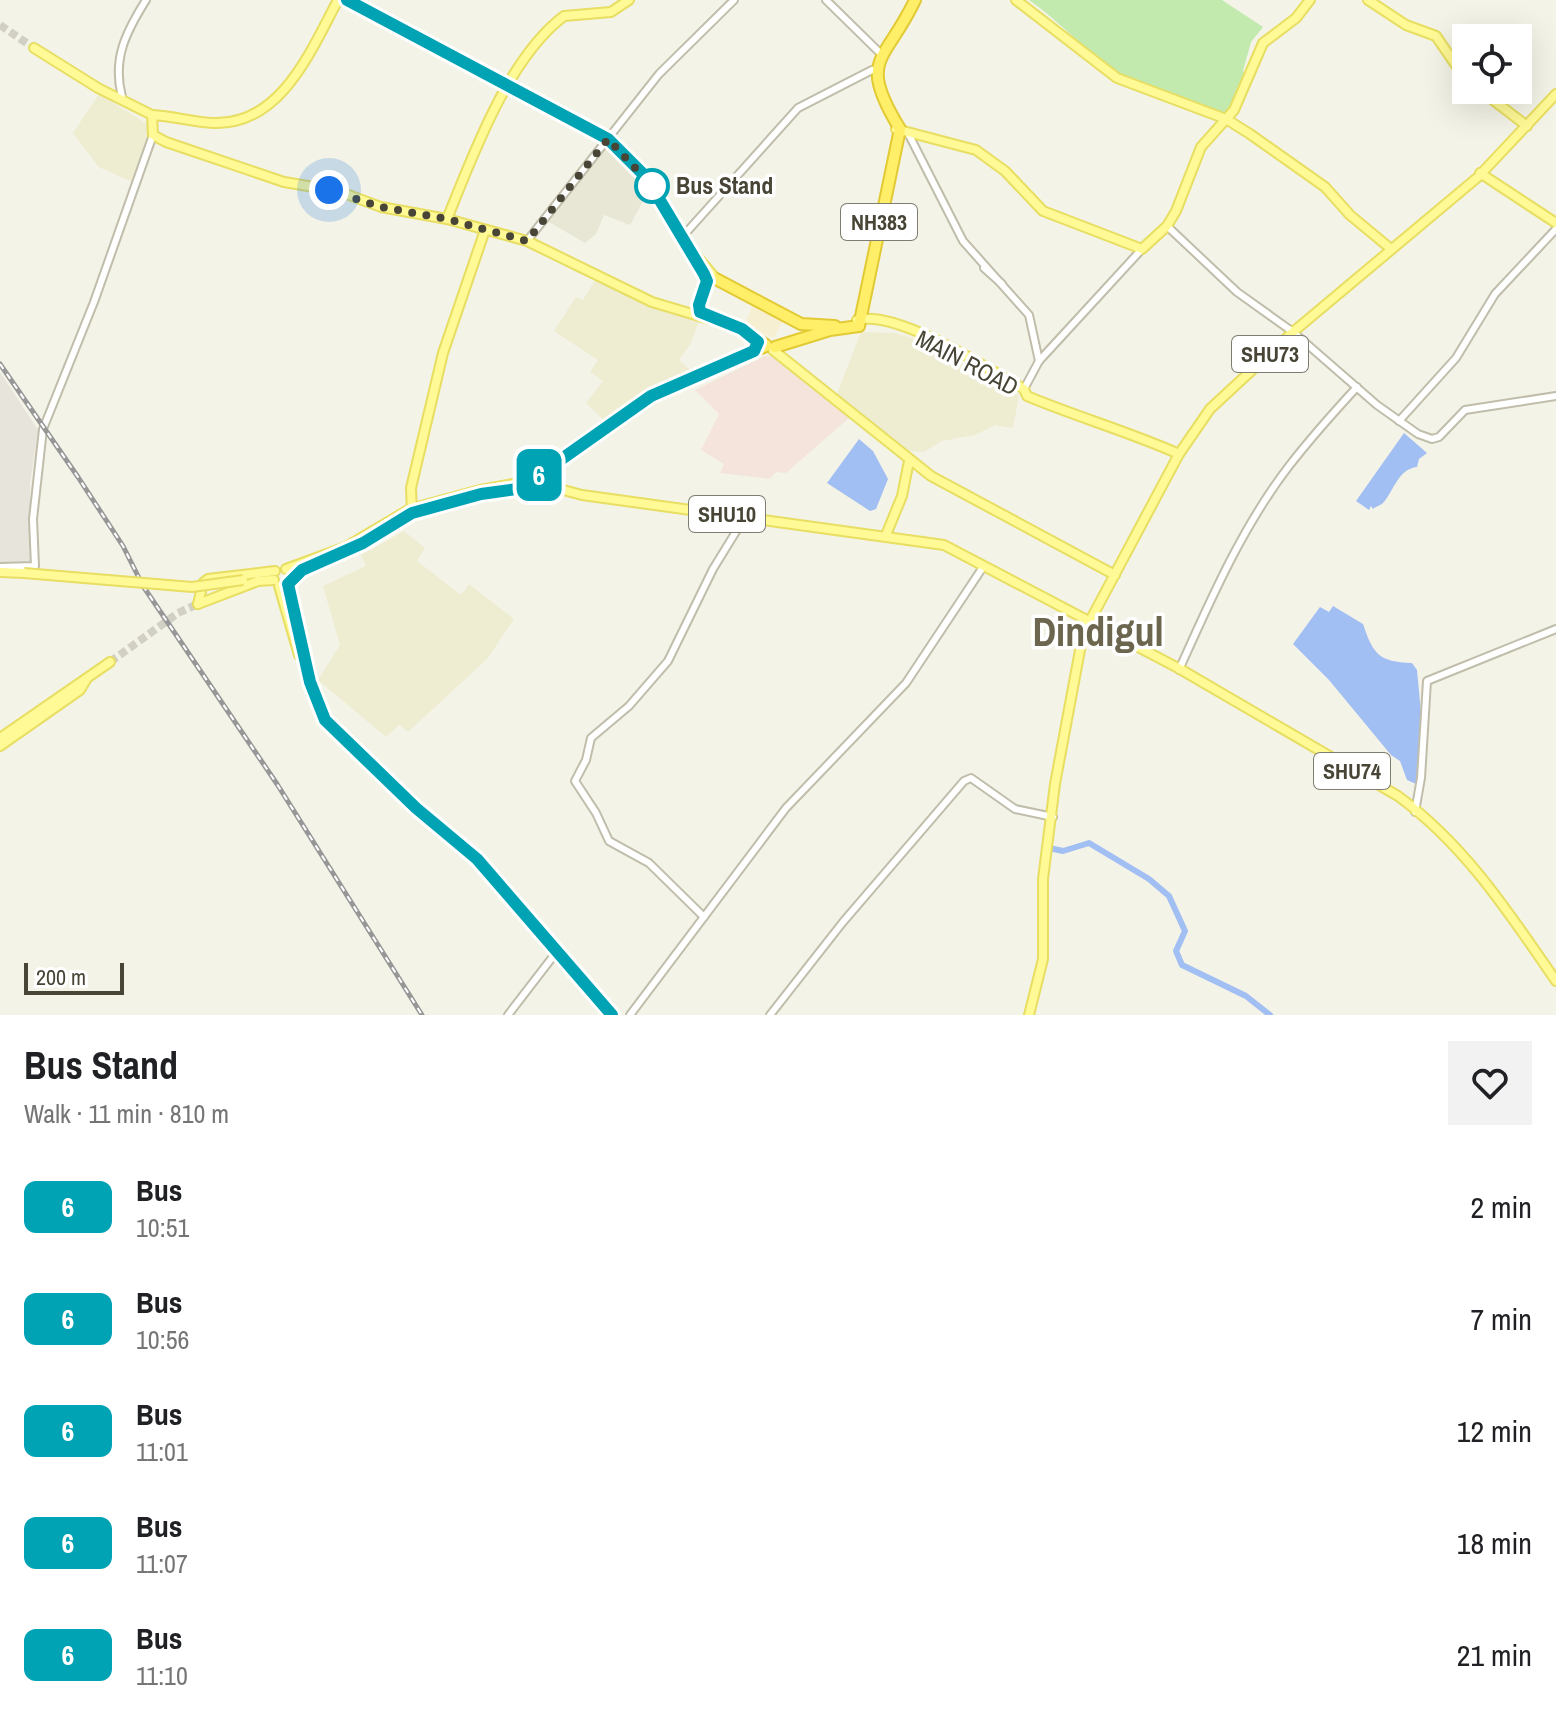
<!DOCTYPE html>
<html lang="en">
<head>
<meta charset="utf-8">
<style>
	:root { --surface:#fff; --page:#f2f2f2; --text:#202124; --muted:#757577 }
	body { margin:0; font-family:"Archivo Narrow",sans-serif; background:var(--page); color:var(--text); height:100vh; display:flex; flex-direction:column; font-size:30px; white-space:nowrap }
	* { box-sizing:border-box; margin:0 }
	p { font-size:26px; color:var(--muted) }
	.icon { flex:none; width:44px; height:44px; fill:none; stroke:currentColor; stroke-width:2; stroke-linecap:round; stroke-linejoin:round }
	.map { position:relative; height:1015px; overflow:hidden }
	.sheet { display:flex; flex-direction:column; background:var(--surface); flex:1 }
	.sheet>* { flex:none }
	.badge { padding:0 16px; border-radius:12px; font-size:28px; line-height:52px }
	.fabs { position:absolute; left:1452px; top:24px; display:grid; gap:16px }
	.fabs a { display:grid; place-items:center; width:80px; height:80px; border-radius:0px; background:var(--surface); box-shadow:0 8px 32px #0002; font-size:40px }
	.scale { position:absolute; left:24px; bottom:20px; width:100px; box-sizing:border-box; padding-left:8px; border:4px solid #484536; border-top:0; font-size:22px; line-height:28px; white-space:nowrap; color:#484536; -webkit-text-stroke:6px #fff; paint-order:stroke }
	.you { position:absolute; width:40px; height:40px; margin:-20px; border:6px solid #fff; border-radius:50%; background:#1a73e8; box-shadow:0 0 0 12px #1a73e833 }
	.map>.badge { position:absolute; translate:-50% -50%; box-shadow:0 0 0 4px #fff }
	.round { display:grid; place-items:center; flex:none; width:84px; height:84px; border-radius:0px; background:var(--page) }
	.head { display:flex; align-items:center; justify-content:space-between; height:136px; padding:0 24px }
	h1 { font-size:38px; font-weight:700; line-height:60px }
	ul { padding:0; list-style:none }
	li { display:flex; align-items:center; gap:24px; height:112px; padding:0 24px }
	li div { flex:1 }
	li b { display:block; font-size:30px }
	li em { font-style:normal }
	li .badge { min-width:88px; font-weight:700; text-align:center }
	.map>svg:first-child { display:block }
</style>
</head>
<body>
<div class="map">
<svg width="1556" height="1015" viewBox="0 0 1556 1015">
	<rect width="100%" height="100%" fill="#f4f3e7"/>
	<polygon fill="#e8e7d5" points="606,147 648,192 630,225 604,215 596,234 585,243 549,222"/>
	<polygon fill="#f7efd2" points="753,303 783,320 774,338 745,326"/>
	<polygon fill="#e7e4dc" points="0,372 38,430 30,484 31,565 0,565"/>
	<g fill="#eeecd1">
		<polygon points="99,94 152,127 132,182 99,167 73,133"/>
		<polygon points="595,280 629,297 699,321 691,343 679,360 692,372 654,389 605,421 586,403 603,381 590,372 598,360 554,331 576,297 583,300"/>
		<polygon points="861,332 895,333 921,341 1019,395 1013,428 995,425 975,435 942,441 924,452 908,451 898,445 836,396"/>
		<polygon points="404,531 425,548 417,561 461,595 469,584 514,619 487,659 408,732 399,725 386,737 318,680 340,645 323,586 366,566 361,555"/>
	</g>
	<polygon fill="#f5e4db" points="776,355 849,418 786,473 776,472 770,479 720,473 724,464 701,450 719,414 695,390 765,356"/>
	<path fill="#c2eaaf" d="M1029,0h193l41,27 -12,15 -8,29 6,6 -23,38c-37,-13 -84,-23 -116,-47 -28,-21 -51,-47 -81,-68z"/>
	<g fill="#a2bff3">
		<path d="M1404,433l23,20 -8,6 -2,8c-19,2 -23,24 -34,36 -3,3 -7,3 -10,6l-2,-3 -2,4 -13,-9z"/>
		<polygon points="859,439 873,451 888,479 876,509 870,511 827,483"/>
		<path d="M1333,606l30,18c10,30 16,38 49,39l5,7 5,53 -6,61 -9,-4 -7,-19 -9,-6 -62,-75 -36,-36 27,-37 9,5z"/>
	</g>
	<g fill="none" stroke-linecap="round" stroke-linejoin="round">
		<polyline stroke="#a2bff3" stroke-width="6" points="1044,847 1063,851 1089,843 1149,879 1169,896 1185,931 1176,951 1182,965 1246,996 1270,1015"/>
		<g stroke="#d2d0c4" stroke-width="8" stroke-dasharray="8 4" stroke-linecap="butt">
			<polyline points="0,25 34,48"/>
			<polyline points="110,662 178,613 198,604"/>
		</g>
		<g stroke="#c0bdaa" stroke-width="10">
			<g id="minor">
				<polyline points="826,0 879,52"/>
				<path d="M122,97c-10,-38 4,-65 24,-97"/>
				<polyline points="908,133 963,241 1029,315 1039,361"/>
				<polyline points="1167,226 1237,292 1293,332 1377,405 1418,434 1432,439 1439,437 1465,410 1556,396"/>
				<polyline points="684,235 798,108 872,70"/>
				<polyline points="527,241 659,74 734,0"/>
				<polyline points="984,268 1002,284"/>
				<polyline points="1024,389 1039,361 1142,249"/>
				<polyline points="1399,421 1456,358 1495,294 1556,229"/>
				<polyline points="0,567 35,566 33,519 43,429 94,302 153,135"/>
				<path d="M1179,670c31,-69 63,-143 110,-204 21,-27 45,-54 68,-79"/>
				<polyline points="1415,812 1421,778 1427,681 1556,629"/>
				<polyline points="704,917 649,863 609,841 596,813 575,781 586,760 591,738 629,706 668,661 713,569 745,517"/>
				<polyline points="508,1015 558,950"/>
				<polyline points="630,1015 786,808 906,683 983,567"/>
				<polyline points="770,1015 843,922 964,781 971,778 1015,809 1053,817"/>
			</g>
		</g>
		<g stroke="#e7de62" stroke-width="12">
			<g id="major">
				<polyline points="347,0 608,139 646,177 695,254 716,279"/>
				<polyline points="1016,0 1117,78 1226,119 1250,134 1325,187 1350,215 1391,249"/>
				<polyline points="1368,0 1406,25 1436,36 1466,80"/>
				<polyline points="34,48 98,88 152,115 153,135 166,142 284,182 338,191 381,207 447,219 527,241 652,302 709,319"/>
				<polyline points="1480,90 1527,126"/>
				<path d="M152,115c21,1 41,7 61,8 68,3 98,-73 125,-123"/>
				<polyline points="896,129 976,150 1005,171 1043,211 1142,249 1167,226 1176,211 1201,147 1234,110 1263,43 1296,18 1310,0"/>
				<polyline points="1480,173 1556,223"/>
				<path d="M447,219c26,-64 61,-161 117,-203l47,-4 18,-12"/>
				<path d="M857,320c40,-11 131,49 167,69l3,7c50,21 103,36 152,58"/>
				<polyline points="773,350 931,476 1115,575"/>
				<polyline points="412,513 411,488 443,353 485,230"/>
				<polyline points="886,535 902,496 909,461"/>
				<path d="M286,569l60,-22 64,-38 70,-19 50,-9 52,14 362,50 236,124 218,127c68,50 111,117 158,185"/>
				<polyline points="0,572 24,573"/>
				<polyline points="291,578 309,567"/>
				<polyline points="288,584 310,682 329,726 477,859 612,1015"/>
				<polyline points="279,586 299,655"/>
				<polyline points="198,604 203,583 208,579 275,571"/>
				<polyline points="198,604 258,581 274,580"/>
				<polyline points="0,738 110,662"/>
				<polyline points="0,746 80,690 86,680"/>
				<polyline points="1029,1015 1043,959 1043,879 1055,784 1083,634 1179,454 1210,409 1293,332 1478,177 1556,94"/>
			</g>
		</g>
		<g stroke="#e2ca34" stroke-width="14">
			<g id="highway">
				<polyline points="766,345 742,329 700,312 699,305 707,281 716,279 801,324 835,326"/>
				<path d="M775,347l55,-17 29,-4 41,-197c-44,-71 -14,-67 15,-129"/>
				<polyline points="531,487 539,475 651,396 766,346"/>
			</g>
		</g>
		<use href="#minor" stroke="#fff" stroke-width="6"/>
		<use href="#major" stroke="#fff996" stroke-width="8"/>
		<use href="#highway" stroke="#ffef68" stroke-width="10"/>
		<g stroke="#979797" stroke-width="5">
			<polyline id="rail" points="0,364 78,477 123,546 143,586 277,784 422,1015"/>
		</g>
		<use href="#rail" stroke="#fff" stroke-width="2" stroke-dasharray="6" stroke-linecap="butt"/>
		<g stroke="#e7de62" stroke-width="12" stroke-linecap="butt">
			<polyline id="major-bridge" points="24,573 192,587 243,580"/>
		</g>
		<use href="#major-bridge" stroke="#fff996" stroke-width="8"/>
	</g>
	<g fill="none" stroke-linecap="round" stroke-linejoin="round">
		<g stroke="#fff" stroke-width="18">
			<polyline id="line" points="347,0 608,139 646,177 704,274 707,281 699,305 700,312 742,329 758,342 754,351 651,396 539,475 531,487 481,494 412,513 363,543 302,570 288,584 310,682 325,720 416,808 477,859 612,1015"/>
		</g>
		<use href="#line" stroke="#00a3b4" stroke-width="12"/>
		<polyline stroke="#484536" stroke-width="8" stroke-dasharray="0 14.4" points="329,190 381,207 447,219 527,241 608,139 654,188 652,186"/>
	</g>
	<circle fill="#fff" stroke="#00a3b4" stroke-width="4" cx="652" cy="186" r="16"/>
	<g text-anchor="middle" stroke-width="7" stroke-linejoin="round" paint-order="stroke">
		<g fill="#fff" stroke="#7f7d72" stroke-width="2">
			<rect x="841" y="204" width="76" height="36" rx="6"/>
			<rect x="1232" y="336" width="76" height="36" rx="6"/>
			<rect x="689" y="496" width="76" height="36" rx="6"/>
			<rect x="1314" y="753" width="76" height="36" rx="6"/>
		</g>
		<g font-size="22" font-weight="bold" fill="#484536">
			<text x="879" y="230">NH383</text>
			<text x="1270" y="362">SHU73</text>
			<text x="727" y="522">SHU10</text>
			<text x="1352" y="779">SHU74</text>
		</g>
		<g font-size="24" font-weight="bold" fill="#484536" stroke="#fff" text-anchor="start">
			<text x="676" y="194">Bus Stand</text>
		</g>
		<g font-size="24" fill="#484536" stroke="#fff">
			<text transform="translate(967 363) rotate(28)" y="8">MAIN ROAD</text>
		</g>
		<g font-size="40" font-weight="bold" fill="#6b664d" stroke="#fff">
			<text x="1098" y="646">Dindigul</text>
		</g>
	</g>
</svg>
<div class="fabs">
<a><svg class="icon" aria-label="locate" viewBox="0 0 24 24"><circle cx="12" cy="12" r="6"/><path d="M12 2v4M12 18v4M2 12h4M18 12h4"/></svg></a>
</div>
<div class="scale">200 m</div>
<div class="you" style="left:329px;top:190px"></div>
<b class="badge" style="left:539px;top:475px;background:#00a3b4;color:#fff">6</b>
</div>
<section class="sheet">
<div class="head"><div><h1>Bus Stand</h1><p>Walk · 11 min · 810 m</p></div><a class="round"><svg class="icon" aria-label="heart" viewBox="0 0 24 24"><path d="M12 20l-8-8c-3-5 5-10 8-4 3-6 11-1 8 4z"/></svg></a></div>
<ul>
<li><span class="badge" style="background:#00a3b4;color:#fff">6</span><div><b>Bus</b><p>10:51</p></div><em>2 min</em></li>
<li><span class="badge" style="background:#00a3b4;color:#fff">6</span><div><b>Bus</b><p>10:56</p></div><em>7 min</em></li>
<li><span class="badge" style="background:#00a3b4;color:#fff">6</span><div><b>Bus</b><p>11:01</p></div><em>12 min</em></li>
<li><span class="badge" style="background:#00a3b4;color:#fff">6</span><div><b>Bus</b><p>11:07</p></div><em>18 min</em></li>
<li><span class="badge" style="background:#00a3b4;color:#fff">6</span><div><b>Bus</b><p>11:10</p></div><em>21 min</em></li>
</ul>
</section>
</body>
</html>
